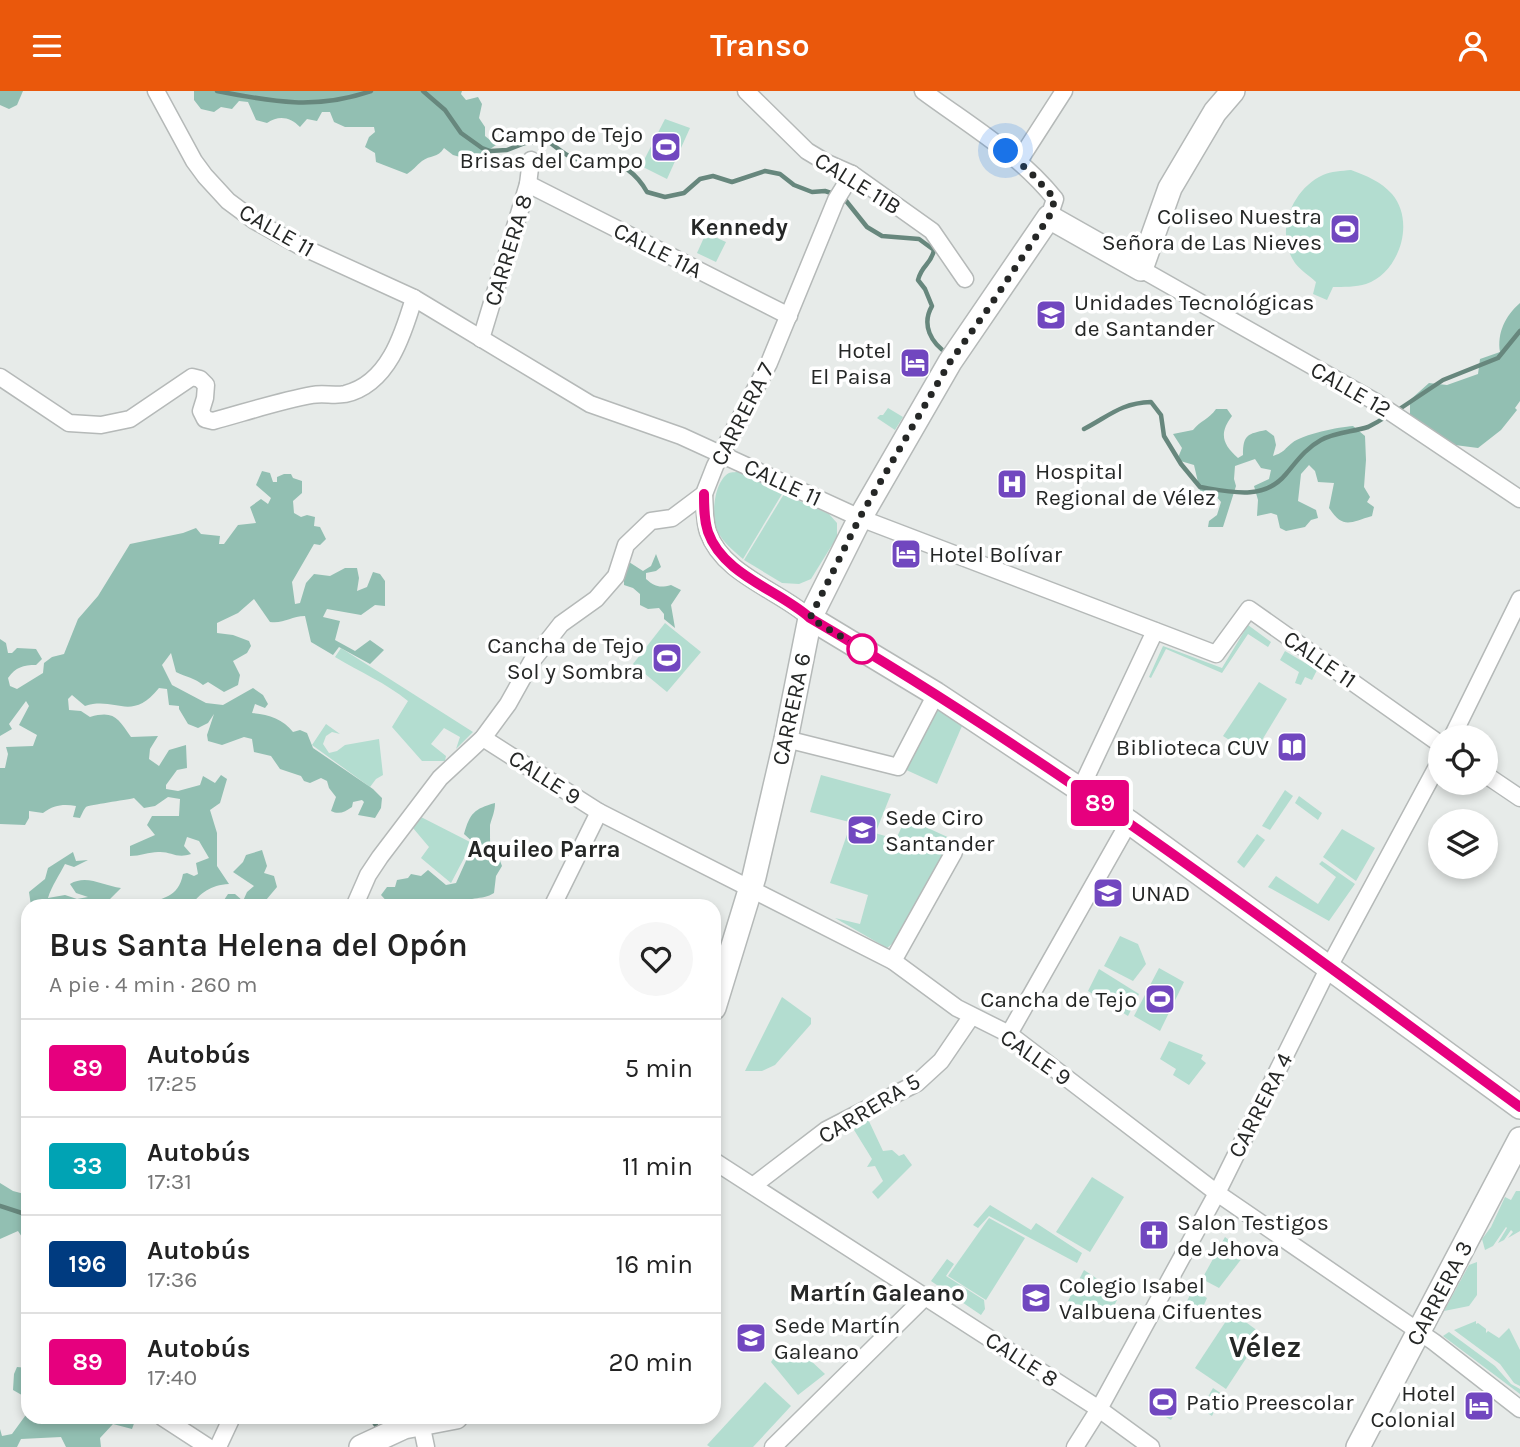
<!DOCTYPE html>
<html lang="es">
<head>
<meta charset="utf-8">
<style>
	:root { --surface:#fff; --page:#f6f6f6; --text:#222; --muted:#767676; --line:#e0e0e0; --accent:#ea580c }
	body { margin:0; font-family:Karla,sans-serif; background:var(--page); color:var(--text); height:100vh; display:flex; flex-direction:column; font-size:26px; white-space:nowrap }
	* { box-sizing:border-box; margin:0 }
	p { font-size:23px; color:var(--muted) }
	.icon { flex:none; width:38px; height:38px; fill:none; stroke:currentColor; stroke-width:2; stroke-linecap:round; stroke-linejoin:round }
	.map { position:relative; flex:1; overflow:hidden }
	.sheet { position:absolute; left:21px; top:808px; width:700px; height:525px; display:flex; flex-direction:column; background:var(--surface); border-radius:21px; box-shadow:0 4px 10px #0003 }
	.sheet>* { flex:none }
	.badge { padding:0 14px; border-radius:5px; font-size:24px; line-height:46px }
	.controls { position:absolute; left:1428px; top:634px; display:grid; gap:14px }
	.controls a { display:grid; place-items:center; width:70px; height:70px; border-radius:50%; background:var(--surface); box-shadow:0 4px 10px #0003; font-size:35px }
	.you { position:absolute; width:35px; height:35px; margin:-18px; border:5px solid #fff; border-radius:50%; background:#1a73e8; box-shadow:0 0 0 10px #1a73e833 }
	.map>.badge { position:absolute; translate:-50% -50%; box-shadow:0 0 0 4px #fff }
	.round { display:grid; place-items:center; flex:none; width:74px; height:74px; border-radius:37px; background:var(--page) }
	.headline { display:flex; align-items:center; justify-content:space-between; height:119px; padding:0 28px }
	h1 { font-size:33px; font-weight:600; line-height:52px }
	ul { padding:0; list-style:none }
	li { display:flex; align-items:center; gap:21px; height:98px; padding:0 28px; border-top:2px solid var(--line) }
	li div { flex:1 }
	li b { display:block; font-size:26px }
	li em { font-style:normal }
	li .badge { min-width:77px; font-weight:700; text-align:center }
	header { display:flex; justify-content:space-between; align-items:center; height:91px; padding:0 28px; background:var(--accent); color:#fff; font-size:32px; font-weight:600 }
	.map>svg:first-child { display:block }
</style>
</head>
<body>
<header><svg class="icon" aria-label="menu" viewBox="0 0 24 24"><path d="M4 6h16M4 12h16M4 18h16"/></svg>Transo<svg class="icon" aria-label="person" viewBox="0 0 24 24"><circle cx="12" cy="8" r="4"/><path d="M4 21q1-7 8-7t8 7"/></svg></header>
<div class="map">
<svg width="1520" height="1356" viewBox="0 0 1520 1356">
	<rect width="100%" height="100%" fill="#e7ebe9"/>
	<g fill="#b3ddd0">
		<polygon points="665,28 690,37 667,88 641,75"/>
		<path d="M1351,79c16,6 29,11 41,24 24,28 7,79 -26,90 -10,3 -23,3 -33,3l-6,13 -14,-6 3,-12c-6,-6 -16,-12 -21,-19 -21,-30 -3,-74 28,-88 8,-4 19,-4 28,-5z"/>
		<polygon points="706,142 726,151 716,171 697,162"/>
		<polygon points="888,317 903,326 895,339 877,327 880,324 883,324"/>
		<path d="M740,381l42,22 -39,65c-10,-9 -20,-16 -26,-29 -6,-14 -3,-49 12,-57 1,-1 10,-1 11,-1z"/>
		<polygon points="784,403 829,423 837,432 837,446 811,488 799,493 782,492 744,469"/>
		<polygon points="665,532 701,561 667,601 633,573"/>
		<polygon points="1248,534 1271,551 1268,556 1248,543 1222,582 1166,558 1151,587 1149,586 1163,555 1222,577"/>
		<path d="M341,557l132,84 -17,17 4,-12 -16,-9 -13,16 15,12 -1,5h-23l-30,-34 16,-26c-22,-18 -48,-29 -73,-44z"/>
		<polygon points="1285,560 1317,579 1312,589 1305,586 1301,594 1295,592 1299,581 1280,569"/>
		<polygon points="1259,591 1287,608 1253,664 1223,645"/>
		<polygon points="935,610 965,628 937,693 902,677"/>
		<polygon points="326,633 340,643 332,641 326,645 323,653 329,662 337,660 345,654 379,648 383,684 376,688 370,696 312,654"/>
		<polygon points="821,684 891,703 877,738 810,721"/>
		<polygon points="1285,699 1293,705 1270,739 1262,735"/>
		<polygon points="1299,705 1322,722 1318,729 1295,712"/>
		<polygon points="421,726 472,752 451,792 421,767 429,756 413,737"/>
		<path d="M906,727l48,22c-13,23 -47,96 -67,108l-52,-30 25,6 8,-29 -38,-12 20,-57 46,13z"/>
		<polygon points="1342,738 1375,757 1356,790 1323,766"/>
		<polygon points="1257,743 1265,749 1244,777 1237,771"/>
		<polygon points="1322,770 1355,793 1329,830 1268,796 1276,785 1318,813 1336,786 1319,773"/>
		<polygon points="1120,845 1138,853 1146,873 1133,890 1104,875"/>
		<polygon points="1159,877 1184,891 1160,940 1134,925"/>
		<polygon points="1099,878 1139,903 1128,925 1088,900"/>
		<polygon points="782,906 811,927 811,933 775,974 762,980 745,980"/>
		<polygon points="1169,950 1203,964 1201,968 1206,972 1189,994 1173,984 1176,978 1160,968"/>
		<polygon points="867,1026 883,1060 892,1059 899,1065 904,1063 912,1074 878,1108 872,1101 883,1090 875,1075 867,1076 872,1068 851,1034"/>
		<polygon points="1092,1086 1124,1106 1090,1161 1056,1141"/>
		<polygon points="1516,1100 1520,1100 1520,1140 1508,1147 1513,1141 1511,1139 1504,1149 1498,1152 1507,1137 1506,1136 1493,1155 1485,1159 1482,1148 1491,1136 1505,1106 1511,1109"/>
		<polygon points="990,1114 1031,1139 1036,1132 1082,1162 1077,1172 989,1125 978,1137 973,1134"/>
		<polygon points="989,1127 1025,1147 986,1209 948,1185"/>
		<polygon points="1225,1146 1246,1162 1219,1197 1202,1188"/>
		<polygon points="947,1168 954,1173 946,1185 984,1209 985,1218 981,1224 931,1190"/>
		<polygon points="1477,1171 1477,1204 1469,1215 1444,1220 1469,1174"/>
		<polygon points="1084,1179 1120,1203 1108,1227 1068,1210"/>
		<polygon points="1193,1198 1207,1207 1199,1225 1184,1216"/>
		<polygon points="1232,1221 1262,1243 1226,1298 1195,1277"/>
		<polygon points="1476,1230 1476,1233 1478,1232 1486,1238 1486,1242 1488,1240 1499,1247 1509,1237 1520,1259 1520,1295 1514,1292 1500,1273 1454,1239"/>
		<polygon points="1449,1241 1495,1275 1511,1293 1520,1298 1520,1303 1443,1245"/>
		<polygon points="794,1254 825,1283 798,1304 771,1271 781,1256"/>
		<polygon points="765,1291 791,1315 753,1356 710,1356 707,1354"/>
		<polygon points="1213,1297 1222,1303 1212,1325 1201,1318"/>
		<polygon points="1160,1305 1178,1317 1171,1329 1152,1318"/>
	</g>
	<g fill="#92bfb2">
		<polygon points="0,0 23,0 17,14 9,18 0,14"/>
		<path d="M194,0h268l-1,3 5,6 12,-3 4,7 -3,14 6,9v9l11,9 -13,9 -10,-1 -6,6 -14,-4 -9,-7c-6,10 -14,7 -22,13 -6,5 -9,9 -15,13l-31,-12 -1,-9 -10,-6 4,-10 6,-5 -1,-5h-29l-11,-5 -4,-10h-8l-5,9 -10,-2 -7,8c-10,-10 -21,-12 -33,-4l-11,-3 -8,-18 -9,-1 -7,8 -11,-2 -7,5 -13,-3 -7,-9z"/>
		<path d="M1520,212v98l-5,7 2,2 -16,20 -23,18 -31,-4 -37,-25v-19l19,-17 18,2 31,-11 2,-15 20,-7c-3,-19 5,-36 20,-49z"/>
		<path d="M1216,318h11l5,7c-13,17 -10,28 6,42l5,-3c0,-21 5,-21 23,-25l8,6 2,9 -3,11c12,-4 10,-6 19,-13 11,-9 47,-16 61,-17l12,10 1,24 -2,27 6,10 -3,5 7,5 -2,9c-22,6 -28,14 -43,-8l5,-25 -16,-1 -3,-11 -6,-6 -8,9 -3,27 18,9 2,8 -7,2 -6,7 -19,4 -6,-3 -3,-13 -6,-2 -14,3 1,-16 -4,-14 15,-7 2,-9 -10,-2 -6,-9 -20,7 -1,13 2,7 -13,41h-15l1,-6 8,-6 4,-13 -5,-6 -15,-1 -7,-30 -17,-5 5,-12 -9,-14 20,-4c7,-9 16,-11 23,-21z"/>
		<path d="M262,380l8,2 3,9h4v-5l7,-3h7l2,4 9,3v12l-9,8 1,12 7,4 6,-2 8,2 -1,9 6,1 6,12 -6,6 -6,-1 -22,38 3,22 5,-1 6,-20 8,-9 16,2 15,-8h12l2,10 -2,13 10,-4 6,-15 7,2 5,7v25l-10,-1 -14,10 -34,-6 -4,8 17,4 -5,19 20,11 15,-11 14,10 -14,14 -31,-17 -6,8 -22,-13 -6,-26c-14,0 -21,8 -35,6l-16,-23 -16,14 -21,10v10l16,2 16,6 2,5 -4,7 -14,8 7,14 -2,10 -14,7 -16,-10 -5,3c-8,-7 -17,-8 -27,-13l-5,-19 -9,12 10,20 34,18 17,2 30,-17 10,7 5,9 -3,4 -10,-4 -3,9c16,1 31,6 41,19l7,-2 7,3 6,15 60,41 9,9 -1,10 -6,10 -17,-3 6,-13 -2,-2 -9,2 -1,5c-7,5 -13,8 -21,4l5,-14 -7,-9 -2,-7 -6,-3 -11,5 -6,-2 -3,-5 -21,-7 -9,-13 -17,-4 -2,-13 -8,-2 -22,8 -14,-4 -1,-6 7,-21 -6,9 -10,5 -10,-4 -9,-15v-3l-10,-1 -2,-16 -8,-1c-28,35 -43,8 -74,18l-13,-11 -4,4 1,11 12,1 9,6c25,-7 28,2 41,20l27,-1 -8,13 -1,10 10,7 10,-16 17,-5 1,23 -10,2 -11,15v4l12,2 22,-6 3,-9 12,7 6,-8 6,4 -7,24 -10,7 7,23v33l12,18c-19,1 -28,9 -39,22h-47c19,-9 35,-7 40,-32l4,-1 7,3 4,-2 -2,-11 13,-5 -10,-17 -12,-4 -3,9 7,8c-15,5 -20,-3 -33,-2 -9,0 -18,4 -28,4v-10l25,-11 -8,-10 5,-9h27l1,-17 -12,-2 -13,9 -11,2 -10,-10c-8,2 -45,7 -48,9 -2,2 -5,9 -6,11l-7,-1 3,-11c-13,-2 -22,-1 -33,7l-14,-2v7l-4,7 -25,-1v-56h5l3,-14 -2,-7 27,-1 4,-11 -18,-10 10,-19 -3,-5 -17,23 3,5 -12,7v-97l6,4 2,10h4l5,-5 19,1 6,10 -6,6c-13,0 -20,2 -28,13l2,8 7,3 26,-16 1,-10 8,-6 12,-3 14,-35 20,-23 32,-52 53,-11 13,-5 5,6 19,2 -1,8h5l14,-19 18,-2 -6,-16 11,-8 7,5 3,-6 -15,-13z"/>
		<path d="M656,463l5,13 -5,4 -10,2v6c9,8 14,9 25,6l10,5 -10,15 4,23 -11,-9v-5l-5,-6 -11,1 -8,-4v-11l-7,-6 -9,-3v-18l5,-5 14,9 8,-5z"/>
		<path d="M495,712c0,9 -3,14 -5,22 0,4 0,25 1,29l8,4 3,8 -6,10 -2,17c-12,8 -27,2 -38,14l-65,-1 -10,-11 6,-8h8l2,-7 11,-2 3,-4 10,2 7,-6 18,15 10,-2 18,-40 -10,-9c6,-21 10,-25 31,-31z"/>
		<polygon points="262,759 267,775 264,782 274,785 277,796 261,815 220,815 228,803 235,803 243,810 247,801 254,795 233,781 243,771 246,764"/>
		<path d="M73,761l3,9 12,-1 -14,7 -9,-3c-6,12 -13,21 -17,34l17,-3 12,4 11,-2 -12,-4 -6,-9c17,-10 33,2 51,4l-11,11 8,2 1,5h-88l-2,-14 16,-13 3,-11z"/>
		<polygon points="0,1092 13,1100 28,1104 28,1155 18,1140 0,1148"/>
		<polygon points="17,1276 28,1277 27,1307 13,1299 14,1283"/>
		<polygon points="28,1321 28,1326 136,1327 132,1338 113,1333 100,1347 101,1356 66,1356 61,1346 21,1348 17,1356 0,1356 0,1338 2,1345 12,1343"/>
	</g>
	<g fill="none" stroke-linecap="round" stroke-linejoin="round">
		<g stroke="#67877d" stroke-width="4.5">
			<path d="M217,0c56,11 99,19 154,0"/>
			<path d="M423,0l22,19 16,23 21,15 8,3 17,-1 18,-7 23,-2c20,16 29,25 54,15 20,9 34,16 45,36l18,5 19,-4 16,-14 13,-3 19,6 33,-11 15,3 14,11 18,7 13,-1 9,3"/>
			<path d="M843,106l24,30 15,9 37,3 15,11c-3,15 -12,14 -16,30l7,9 7,17c-11,19 -1,37 16,48"/>
			<polyline points="1398,319 1443,289 1498,267 1520,240"/>
			<path d="M1084,338c25,-13 37,-26 67,-27l10,13 3,21 17,28 19,23c30,5 64,14 86,-13 11,-13 20,-26 35,-34 15,-8 31,-8 47,-13 6,-3 13,-7 19,-11"/>
			<polyline points="0,1115 28,1124"/>
			<polyline points="370,1326 380,1340"/>
		</g>
		<g stroke="#b5b9b8" stroke-width="19">
			<g id="street">
				<polyline points="156,0 194,70 205,85 228,110 255,130 298,154 414,207 590,313 681,345 860,427 1216,563 1249,518 1440,653"/>
				<polyline points="746,0 807,60 827,72 852,83 932,140 965,188"/>
				<path d="M923,0c46,34 96,63 132,108l-6,18"/>
				<polyline points="1019,70 1064,0"/>
				<polyline points="528,93 789,225"/>
				<polyline points="1141,178 1374,310 1520,408"/>
				<polyline points="481,248 528,93 531,69"/>
				<path d="M0,286l69,46 32,2 29,-6 62,-42 8,2 6,6 -1,13 -4,13 4,8 8,2c33,-9 66,-20 99,-26 11,-2 22,1 33,-1 43,-10 58,-59 69,-96"/>
				<path d="M704,403c1,13 0,26 4,38 15,43 71,58 102,86"/>
				<polyline points="1452,646 1520,508"/>
				<polyline points="483,647 599,721 893,870 957,917 1009,943 1217,1102 1434,1251 1520,1318"/>
				<polyline points="786,648 898,676 936,603"/>
				<polyline points="1486,684 1520,707"/>
				<polyline points="1080,699 1155,540"/>
				<polyline points="354,816 368,784 380,766 440,687 483,647 508,613 532,570 561,533 596,508 616,485 626,454 651,430 672,427 704,403 715,375 769,272 836,109 852,83"/>
				<polyline points="552,816 599,721"/>
				<polyline points="893,870 954,761"/>
				<polyline points="1009,943 1129,731"/>
				<polyline points="714,1070 1099,1318 1151,1356"/>
				<polyline points="754,1094 826,1039 917,992 941,970 971,926"/>
				<polyline points="162,1326 208,1356"/>
				<polyline points="421,1332 426,1356"/>
				<polyline points="218,1356 232,1326"/>
				<polyline points="773,1356 925,1206"/>
				<polyline points="1075,1356 1099,1318 1217,1102 1329,876 1440,670"/>
			</g>
		</g>
		<g stroke="#b5b9b8" stroke-width="26">
			<g id="secondary">
				<polyline points="810,527 936,603 1129,731 1520,1016"/>
				<polyline points="714,917 754,786 786,648 810,527 860,427 950,271 1049,126 1141,178 1170,97 1215,21 1233,0"/>
				<polyline points="361,1356 404,1336 456,1326"/>
				<polyline points="1358,1356 1520,1048"/>
			</g>
		</g>
		<use href="#street" stroke="#fff" stroke-width="16"/>
		<use href="#secondary" stroke="#fff" stroke-width="23"/>
	</g>
	<g fill="none" stroke-linecap="round" stroke-linejoin="round">
		<g stroke="#fff" stroke-width="16">
			<path id="line" d="M704,403c0,13 0,26 4,38 15,43 71,58 102,86 249,145 478,319 710,489"/>
		</g>
		<use href="#line" stroke="#e6007e" stroke-width="10"/>
		<polyline stroke="#252726" stroke-width="7" stroke-dasharray="0 12.6" points="862,558 810,527 860,426 950,271 990,215 1049,126 1055,108 1031,82 1006,60"/>
	</g>
	<defs>
		<g id="stadium-square" transform="scale(1.575)"><rect x="-9" y="-9" width="18" height="18" rx="4" fill="#7147bf" stroke="#fff"/><path d="M0-5a6.5 5 0 1 0 0 10a6.5 5 0 1 0 0-10ZM-3.5-1.8h7v3.6h-7Z" fill="#fff"/></g>
		<g id="university-square" transform="scale(1.575)"><rect x="-9" y="-9" width="18" height="18" rx="4" fill="#7147bf" stroke="#fff"/><path d="M0-5L7-2L0 1L-7-2ZM-4 1L0 2.5L4 1V4Q0 6-4 4Z" fill="#fff"/></g>
		<g id="hotel-square" transform="scale(1.575)"><rect x="-9" y="-9" width="18" height="18" rx="4" fill="#7147bf" stroke="#fff"/><path d="M-6-4.5h1.5V1H6V5H4.5V3h-9V5H-6ZM-4 0a1.8 1.8 0 1 1 3.6 0ZM.5 0V-2.5h3Q6-2.5 6 0Z" fill="#fff"/></g>
		<g id="hospital-square" transform="scale(1.575)"><rect x="-9" y="-9" width="18" height="18" rx="4" fill="#7147bf" stroke="#fff"/><path d="M-5-5h3v3.5h4V-5h3V5h-3V1.5h-4V5h-3Z" fill="#fff"/></g>
		<g id="library-square" transform="scale(1.575)"><rect x="-9" y="-9" width="18" height="18" rx="4" fill="#7147bf" stroke="#fff"/><path d="M-6-4Q-3-5.5-.7-3.5V5Q-3 3-6 4ZM6-4Q3-5.5 .7-3.5V5Q3 3 6 4Z" fill="#fff"/></g>
		<g id="school-square" transform="scale(1.575)"><rect x="-9" y="-9" width="18" height="18" rx="4" fill="#7147bf" stroke="#fff"/><path d="M0-5L7-2L0 1L-7-2ZM-4 1L0 2.5L4 1V4Q0 6-4 4Z" fill="#fff"/></g>
		<g id="church-square" transform="scale(1.575)"><rect x="-9" y="-9" width="18" height="18" rx="4" fill="#7147bf" stroke="#fff"/><path d="M-1.2-6h2.4v3.5h3.3v2.4h-3.3V6h-2.4V-.1h-3.3v-2.4h3.3Z" fill="#fff"/></g>
	</defs>
	<g fill-rule="evenodd">
		<use href="#stadium-square" x="666" y="56"/>
		<use href="#stadium-square" x="1345" y="138"/>
		<use href="#university-square" x="1051" y="224"/>
		<use href="#hotel-square" x="915" y="272"/>
		<use href="#hospital-square" x="1012" y="393"/>
		<use href="#hotel-square" x="906" y="463"/>
		<use href="#stadium-square" x="667" y="567"/>
		<use href="#library-square" x="1292" y="656"/>
		<use href="#school-square" x="862" y="739"/>
		<use href="#school-square" x="1108" y="802"/>
		<use href="#stadium-square" x="1160" y="908"/>
		<use href="#church-square" x="1154" y="1144"/>
		<use href="#school-square" x="1036" y="1207"/>
		<use href="#school-square" x="751" y="1247"/>
		<use href="#stadium-square" x="1163" y="1311"/>
		<use href="#hotel-square" x="1479" y="1315"/>
	</g>
	<circle fill="#fff" stroke="#e6007e" stroke-width="3.5" cx="862" cy="558" r="14"/>
	<g text-anchor="middle" stroke-width="7" stroke-linejoin="round" paint-order="stroke">
		<g font-size="23" fill="#252726" stroke="#fff" text-anchor="start">
			<text x="643" y="51" text-anchor="end">Campo de Tejo<tspan x="643" dy="26">Brisas del Campo</tspan></text>
			<text x="1322" y="133" text-anchor="end">Coliseo Nuestra<tspan x="1322" dy="26">Señora de Las Nieves</tspan></text>
			<text x="1074" y="219">Unidades Tecnológicas<tspan x="1074" dy="26">de Santander</tspan></text>
			<text x="892" y="267" text-anchor="end">Hotel<tspan x="892" dy="26">El Paisa</tspan></text>
			<text x="1035" y="388">Hospital<tspan x="1035" dy="26">Regional de Vélez</tspan></text>
			<text x="929" y="471">Hotel Bolívar</text>
			<text x="644" y="562" text-anchor="end">Cancha de Tejo<tspan x="644" dy="26">Sol y Sombra</tspan></text>
			<text x="1269" y="664" text-anchor="end">Biblioteca CUV</text>
			<text x="885" y="734">Sede Ciro<tspan x="885" dy="26">Santander</tspan></text>
			<text x="1131" y="810">UNAD</text>
			<text x="1137" y="916" text-anchor="end">Cancha de Tejo</text>
			<text x="1177" y="1139">Salon Testigos<tspan x="1177" dy="26">de Jehova</tspan></text>
			<text x="1059" y="1202">Colegio Isabel<tspan x="1059" dy="26">Valbuena Cifuentes</tspan></text>
			<text x="774" y="1242">Sede Martín<tspan x="774" dy="26">Galeano</tspan></text>
			<text x="1456" y="1310" text-anchor="end">Hotel<tspan x="1456" dy="26">Colonial</tspan></text>
			<text x="1186" y="1319">Patio Preescolar</text>
		</g>
		<g font-size="23" fill="#252726" stroke="#fff">
			<text transform="translate(858 92) rotate(32)" y="8">CALLE 11B</text>
			<text transform="translate(277 139) rotate(30)" y="8">CALLE 11</text>
			<text transform="translate(508 159) rotate(-73)" y="8">CARRERA 8</text>
			<text transform="translate(658 159) rotate(27)" y="8">CALLE 11A</text>
			<text transform="translate(1351 298) rotate(30)" y="8">CALLE 12</text>
			<text transform="translate(742 323) rotate(-63)" y="8">CARRERA 7</text>
			<text transform="translate(783 391) rotate(25)" y="8">CALLE 11</text>
			<text transform="translate(1320 568) rotate(35)" y="8">CALLE 11</text>
			<text transform="translate(791 618) rotate(-78)" y="8">CARRERA 6</text>
			<text transform="translate(545 686) rotate(33)" y="8">CALLE 9</text>
			<text transform="translate(1036 966) rotate(35)" y="8">CALLE 9</text>
			<text transform="translate(1260 1014) rotate(-63)" y="8">CARRERA 4</text>
			<text transform="translate(869 1017) rotate(-31)" y="8">CARRERA 5</text>
			<text transform="translate(1439 1202) rotate(-62)" y="8">CARRERA 3</text>
			<text transform="translate(1022 1268) rotate(33)" y="8">CALLE 8</text>
		</g>
		<g font-size="24" font-weight="bold" fill="#252726" stroke="#fff">
			<text x="739" y="144">Kennedy</text>
			<text x="544" y="766">Aquileo Parra</text>
			<text x="877" y="1210">Martín Galeano</text>
		</g>
		<g font-size="30" font-weight="bold" fill="#252726" stroke="#fff">
			<text x="1265" y="1266">Vélez</text>
		</g>
	</g>
</svg>
<div class="controls">
<a><svg class="icon" aria-label="locate" viewBox="0 0 24 24"><circle cx="12" cy="12" r="6"/><path d="M12 2v4M12 18v4M2 12h4M18 12h4"/></svg></a>
<a><svg class="icon" aria-label="layers" viewBox="0 0 24 24"><path d="M12 4l9 5-9 5-9-5zM3 14l9 5 9-5"/></svg></a>
</div>
<div class="you" style="left:1006px;top:60px"></div>
<b class="badge" style="left:1100px;top:712px;background:#e6007e;color:#fff">89</b>
<section class="sheet">
<div class="headline"><div><h1>Bus Santa Helena del Opón</h1><p>A pie · 4 min · 260 m</p></div><a class="round"><svg class="icon" aria-label="heart" viewBox="0 0 24 24"><path d="M12 20l-8-8c-3-5 5-10 8-4 3-6 11-1 8 4z"/></svg></a></div>
<ul>
<li><span class="badge" style="background:#e6007e;color:#fff">89</span><div><b>Autobús</b><p>17:25</p></div><em>5 min</em></li>
<li><span class="badge" style="background:#00a3b4;color:#fff">33</span><div><b>Autobús</b><p>17:31</p></div><em>11 min</em></li>
<li><span class="badge" style="background:#003b80;color:#fff">196</span><div><b>Autobús</b><p>17:36</p></div><em>16 min</em></li>
<li><span class="badge" style="background:#e6007e;color:#fff">89</span><div><b>Autobús</b><p>17:40</p></div><em>20 min</em></li>
</ul>
</section>
</div>
</body>
</html>
